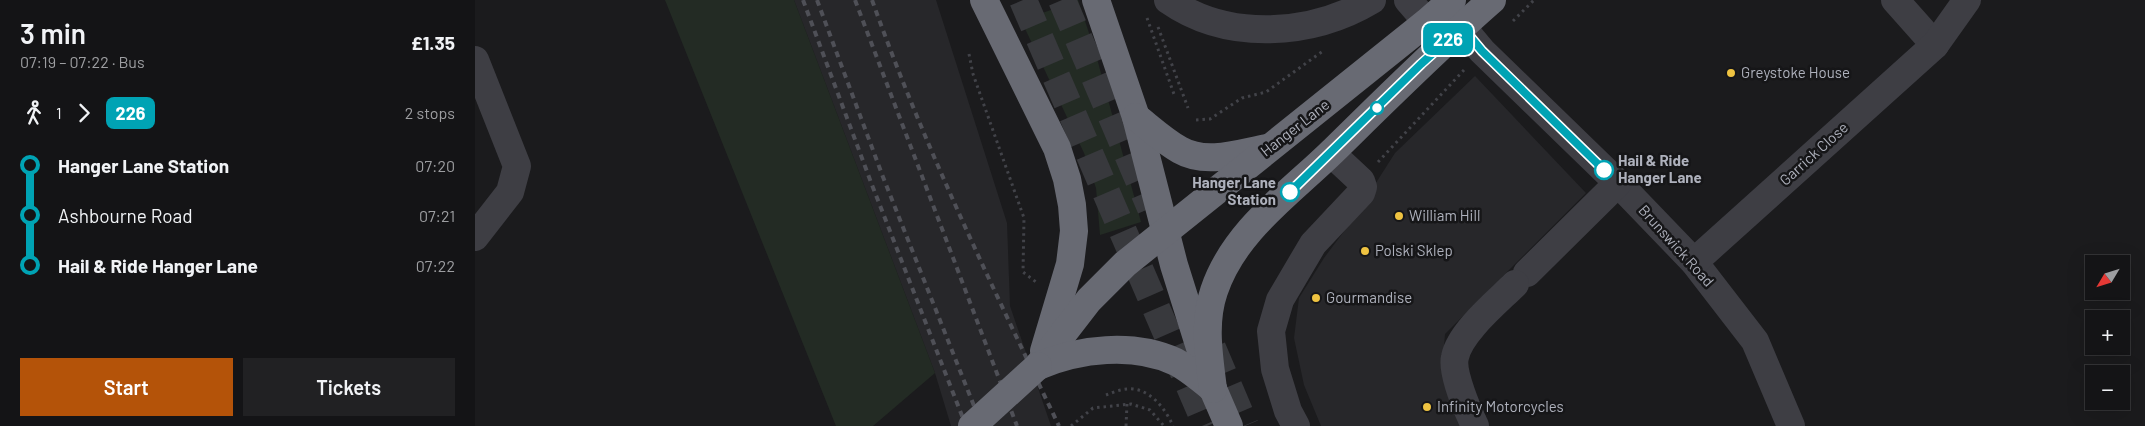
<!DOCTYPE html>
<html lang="en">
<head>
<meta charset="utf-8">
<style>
	:root { --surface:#141416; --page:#212123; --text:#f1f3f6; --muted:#9d9ea1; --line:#333335; --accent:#b45309 }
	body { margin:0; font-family:Barlow,sans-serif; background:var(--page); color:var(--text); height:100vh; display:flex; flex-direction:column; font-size:19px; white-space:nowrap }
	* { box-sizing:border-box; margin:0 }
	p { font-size:16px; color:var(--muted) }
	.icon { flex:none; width:28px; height:28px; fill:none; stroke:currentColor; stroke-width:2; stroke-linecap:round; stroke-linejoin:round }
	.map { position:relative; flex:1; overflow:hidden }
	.side { display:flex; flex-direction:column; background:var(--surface); width:475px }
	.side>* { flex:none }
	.badge { padding:0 10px; border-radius:8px; font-size:18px; line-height:32px }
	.needle { width:32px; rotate:232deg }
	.tools { position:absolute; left:1610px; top:255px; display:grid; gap:10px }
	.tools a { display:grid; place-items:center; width:45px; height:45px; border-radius:0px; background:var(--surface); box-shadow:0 5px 20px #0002,0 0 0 1px var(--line); font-size:25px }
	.map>.badge { position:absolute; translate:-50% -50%; box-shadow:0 0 0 2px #fff }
	.legs { display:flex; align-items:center; gap:8px; height:55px; padding:0 20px; font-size:16px }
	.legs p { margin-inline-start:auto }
	.overview { display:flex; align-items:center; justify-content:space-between; height:85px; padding:0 20px }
	h1 { font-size:28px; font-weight:600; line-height:38px }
	.cta { display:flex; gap:10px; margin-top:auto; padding:10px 20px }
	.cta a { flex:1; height:58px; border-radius:0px; background:var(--accent); color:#fff; font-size:20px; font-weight:600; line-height:58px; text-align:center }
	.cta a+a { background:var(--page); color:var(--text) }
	ul { padding:0 20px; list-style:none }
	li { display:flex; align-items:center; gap:18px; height:50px; font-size:19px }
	li i { display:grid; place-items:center; width:8px; height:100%; margin:0 6px; background:currentColor }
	li i::after { content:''; width:12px; height:12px; margin:-6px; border:4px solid; border-radius:50%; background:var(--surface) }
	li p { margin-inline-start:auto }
	li:first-child i { background:linear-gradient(#0000 50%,currentColor 0) }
	li:last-child i { background:linear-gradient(currentColor 50%,#0000 0) }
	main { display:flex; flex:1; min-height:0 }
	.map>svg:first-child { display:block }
</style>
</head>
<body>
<main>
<section class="side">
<div class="overview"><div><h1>3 min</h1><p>07:19 – 07:22 · Bus</p></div><b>£1.35</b></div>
<div class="legs"><svg class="icon" aria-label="walk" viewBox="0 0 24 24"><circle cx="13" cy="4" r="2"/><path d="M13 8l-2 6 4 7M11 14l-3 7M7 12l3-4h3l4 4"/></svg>1<svg class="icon" aria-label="forward" viewBox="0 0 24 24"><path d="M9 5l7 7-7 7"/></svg><b class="badge" style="background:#00a3b4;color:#fff">226</b><p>2 stops</p></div>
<ul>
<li><i style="color:#00a3b4"></i><b>Hanger Lane Station</b><p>07:20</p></li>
<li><i style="color:#00a3b4"></i><span>Ashbourne Road</span><p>07:21</p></li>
<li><i style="color:#00a3b4"></i><b>Hail &amp; Ride Hanger Lane</b><p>07:22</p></li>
</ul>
<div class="cta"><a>Start</a><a>Tickets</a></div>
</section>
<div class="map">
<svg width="1670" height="426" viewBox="0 0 1670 426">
	<rect width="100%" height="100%" fill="#1b1b1d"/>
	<g fill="#27272a">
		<polygon points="319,0 461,0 532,223 535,306 576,426 476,426 460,373"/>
		<polygon points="1000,76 1111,193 970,334 967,369 993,426 846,426 829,385 819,338 824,298 849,258 876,222 920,153"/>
	</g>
	<g fill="#232b24">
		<polygon points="190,0 319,0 460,373 398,426 361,426"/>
		<path d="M592,0h11l17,51 46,171 -41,13 -4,-47 -12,-35 -65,-137c19,-2 33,-3 48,-16z"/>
	</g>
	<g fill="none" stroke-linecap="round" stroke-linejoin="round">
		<g stroke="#38393d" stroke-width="28" stroke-dasharray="28 14" stroke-linecap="butt">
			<polyline points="548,0 732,426"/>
			<polyline points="587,0 676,208"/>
			<polyline points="737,348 770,426"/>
		</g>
		<g stroke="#424349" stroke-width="3" stroke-dasharray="2.5 4" stroke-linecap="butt">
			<polyline points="672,18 700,97"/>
			<polyline points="1038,21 1059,0"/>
			<polyline points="683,27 713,108"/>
			<polyline points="494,54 498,74 549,218 548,272 561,282"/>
			<polyline points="721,120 735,119 767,98 791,92 848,51"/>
			<polyline points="903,162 989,70"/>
			<path d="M631,395c8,-3 17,-7 27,-6 19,2 33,21 40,37"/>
			<polyline points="596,426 618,408 656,404 675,410 689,426"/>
			<polyline points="651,426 652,404"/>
		</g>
		<g stroke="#3e3e44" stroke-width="28">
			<path d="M693,0c60,42 144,36 204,0"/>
			<polyline points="933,0 952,22"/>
			<polyline points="1420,0 1460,45"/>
			<polyline points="987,27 1007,51 1143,183 1219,262 1280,341 1316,426"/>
			<polyline points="0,60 42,166 35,192 0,237"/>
			<polyline points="1219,262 1460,45 1492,0"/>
			<polyline points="1052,273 1143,183"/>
			<polyline points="821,426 813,411 800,369 796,331 805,300 838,244 886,193 888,187 886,181 856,153"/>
			<path d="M1000,426c-7,-15 -24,-54 -20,-69 5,-25 42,-55 60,-73"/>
		</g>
		<g stroke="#686a73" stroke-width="28">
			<polyline points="509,0 582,148 592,179 597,205 599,231 595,264 569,351"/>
			<polyline points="621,0 661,117 699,265 738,389 754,426"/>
			<path d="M661,117c14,11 28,24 44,33 26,15 60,3 87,-2"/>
			<polyline points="563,366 614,300 650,264 952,22 977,0"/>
			<path d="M563,366c41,-17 95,-24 138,-4 13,7 25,17 37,27"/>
			<path d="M738,389c-4,-33 -10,-66 1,-98 20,-60 75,-97 119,-140 52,-51 104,-103 159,-151"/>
		</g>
		<g stroke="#4f5057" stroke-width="4" stroke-dasharray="6 5" stroke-linecap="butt">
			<polyline points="328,0 397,185 491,426"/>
			<polyline points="342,0 408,177 507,426"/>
			<polyline points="380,0 542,426"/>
			<path d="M397,0c52,146 120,286 187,426"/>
		</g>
		<polyline stroke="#686a73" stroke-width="28" points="497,426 563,366"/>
	</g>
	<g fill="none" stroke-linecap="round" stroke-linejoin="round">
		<g stroke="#fff" stroke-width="11">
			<polyline id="line-1" points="815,192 946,64 987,27 1007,51 1129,170"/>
		</g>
		<use href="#line-1" stroke="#00a3b4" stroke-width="8"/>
	</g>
	<g fill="#efc341" stroke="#161618" stroke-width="2">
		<circle cx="1256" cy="73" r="5"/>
		<circle cx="924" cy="216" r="5"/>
		<circle cx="890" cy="251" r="5"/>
		<circle cx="841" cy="298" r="5"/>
		<circle cx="952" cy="407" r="5"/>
	</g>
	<g fill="#fff" stroke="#00a3b4" stroke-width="2.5">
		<circle cx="902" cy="108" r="6"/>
		<circle cx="1129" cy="170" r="9"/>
		<circle cx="815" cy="192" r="9"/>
	</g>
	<g text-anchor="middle" stroke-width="5" stroke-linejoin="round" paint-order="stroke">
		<g font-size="15" fill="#aeb1bc" stroke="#161618" text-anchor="start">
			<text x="1266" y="78">Greystoke House</text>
			<text x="934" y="221">William Hill</text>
			<text x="900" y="256">Polski Sklep</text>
			<text x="851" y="303">Gourmandise</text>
			<text x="962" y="412">Infinity Motorcycles</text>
		</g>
		<g font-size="15" fill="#aeb1bc" stroke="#161618">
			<text transform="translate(820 128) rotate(-38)" y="5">Hanger Lane</text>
			<text transform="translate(1339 154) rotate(-42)" y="5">Garrick Close</text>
			<text transform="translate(1201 246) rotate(48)" y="5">Brunswick Road</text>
		</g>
		<g font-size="15" font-weight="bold" fill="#aeb1bc" stroke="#161618" text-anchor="start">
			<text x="1143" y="166">Hail &amp; Ride<tspan x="1143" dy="17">Hanger Lane</tspan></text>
			<text x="801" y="188" text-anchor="end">Hanger Lane<tspan x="801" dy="17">Station</tspan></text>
		</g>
	</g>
</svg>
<div class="tools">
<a><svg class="needle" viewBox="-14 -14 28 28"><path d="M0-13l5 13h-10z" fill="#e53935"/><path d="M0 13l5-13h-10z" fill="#9d9ea1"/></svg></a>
<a>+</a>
<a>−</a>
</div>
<b class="badge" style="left:973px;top:39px;background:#00a3b4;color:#fff">226</b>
</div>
</main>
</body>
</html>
